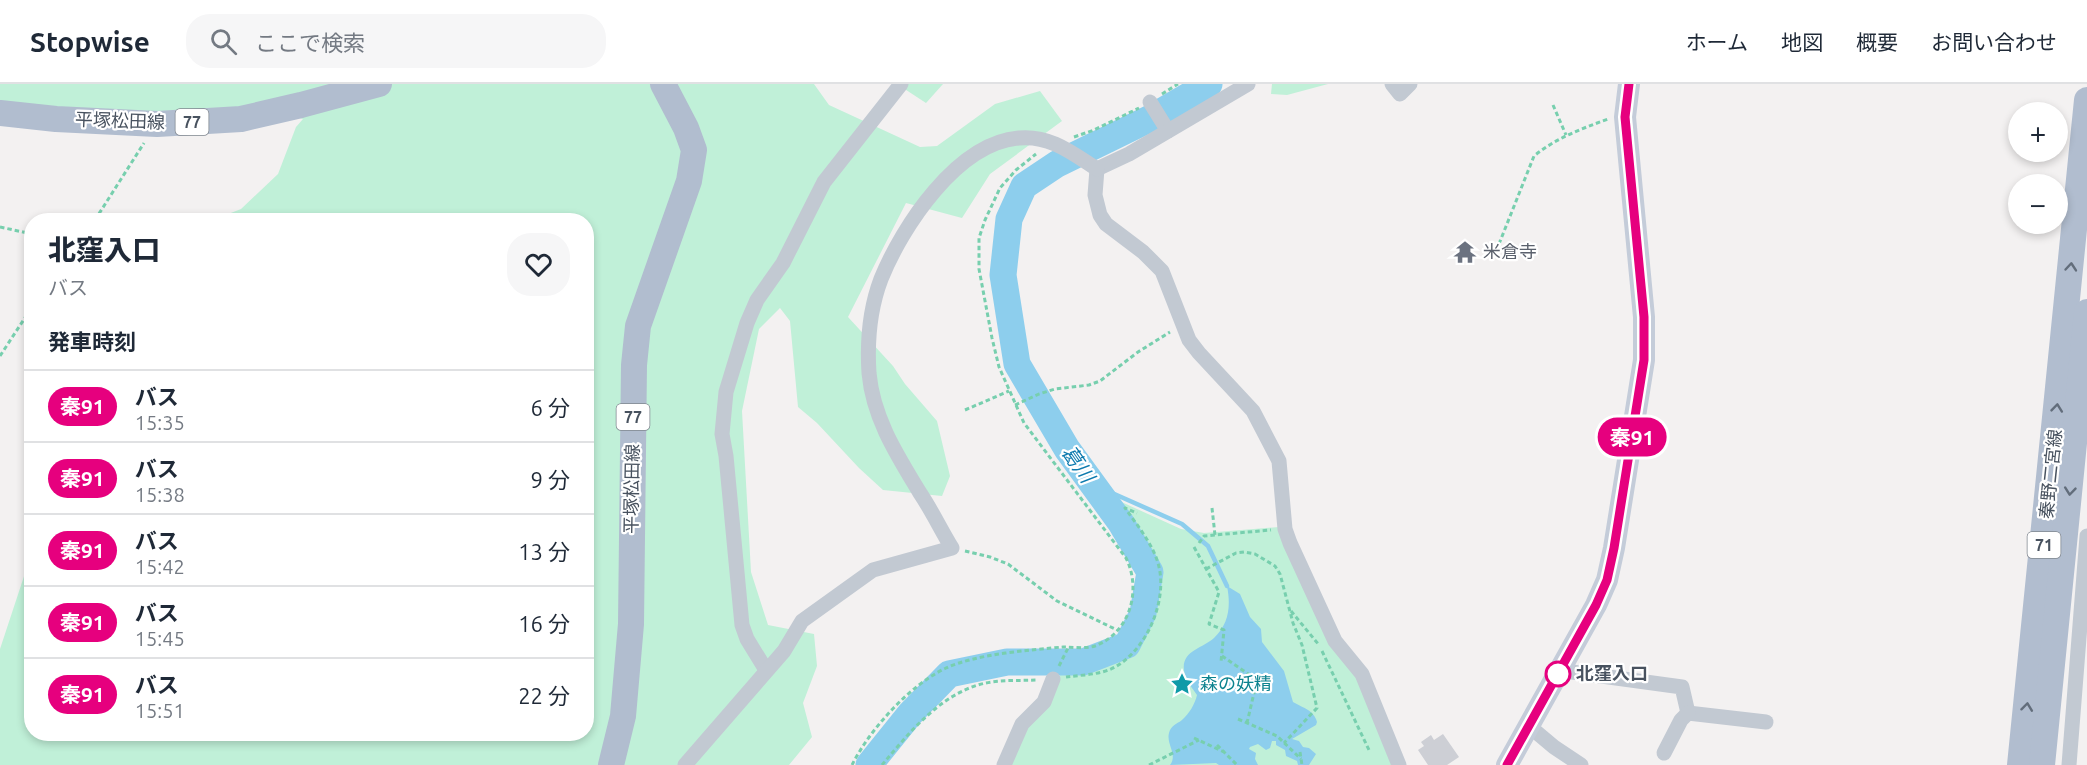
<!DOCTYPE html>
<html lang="ja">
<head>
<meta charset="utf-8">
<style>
	:root { --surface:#fff; --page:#f6f6f7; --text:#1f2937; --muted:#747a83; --line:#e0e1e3 }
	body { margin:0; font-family:Ubuntu,"Noto Sans JP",sans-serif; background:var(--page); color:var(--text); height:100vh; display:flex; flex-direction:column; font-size:22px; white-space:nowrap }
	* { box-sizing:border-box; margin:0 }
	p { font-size:20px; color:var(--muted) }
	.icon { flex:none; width:33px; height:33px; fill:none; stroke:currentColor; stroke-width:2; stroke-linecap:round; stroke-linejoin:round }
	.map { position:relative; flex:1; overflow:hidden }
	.details { position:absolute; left:24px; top:129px; width:570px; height:528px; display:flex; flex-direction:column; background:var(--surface); border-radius:24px; box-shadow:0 3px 9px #0003 }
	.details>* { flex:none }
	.badge { padding:0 12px; border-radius:20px; font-size:21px; line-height:39px }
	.controls { position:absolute; left:2008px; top:18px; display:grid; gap:12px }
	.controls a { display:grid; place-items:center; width:60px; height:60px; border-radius:50%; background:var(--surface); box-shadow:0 3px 9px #0003; font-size:30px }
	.map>.badge { position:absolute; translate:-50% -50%; box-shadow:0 0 0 3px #fff }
	h2 { padding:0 24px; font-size:22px; line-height:54px }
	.round { display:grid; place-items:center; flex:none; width:63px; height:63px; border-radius:24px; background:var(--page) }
	.headline { display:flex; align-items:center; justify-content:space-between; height:102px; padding:0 24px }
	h1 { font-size:28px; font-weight:800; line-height:45px }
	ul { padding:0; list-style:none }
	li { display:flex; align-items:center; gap:18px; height:72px; padding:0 24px; border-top:2px solid var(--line) }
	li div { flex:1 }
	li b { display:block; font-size:22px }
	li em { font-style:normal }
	li .badge { min-width:66px; font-weight:700; text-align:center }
	header { display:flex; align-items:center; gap:36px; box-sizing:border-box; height:84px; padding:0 30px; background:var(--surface); border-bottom:2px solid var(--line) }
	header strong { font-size:28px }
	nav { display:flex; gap:33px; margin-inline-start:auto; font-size:21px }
	.search { width:420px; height:54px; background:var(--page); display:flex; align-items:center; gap:15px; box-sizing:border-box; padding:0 21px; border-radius:24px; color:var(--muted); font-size:22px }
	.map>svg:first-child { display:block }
</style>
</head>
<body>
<header>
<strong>Stopwise</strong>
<div class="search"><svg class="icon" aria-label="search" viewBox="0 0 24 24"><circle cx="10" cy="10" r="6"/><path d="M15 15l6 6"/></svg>ここで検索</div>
<nav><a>ホーム</a><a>地図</a><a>概要</a><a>お問い合わせ</a></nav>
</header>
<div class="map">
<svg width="2087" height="681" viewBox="0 0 2087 681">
	<rect width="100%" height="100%" fill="#f3f1f1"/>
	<g fill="#c0f0d8">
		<polygon points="0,0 814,0 829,21 920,63 937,62 995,20 1040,7 1062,37 990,90 962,134 906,119 848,233 893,282 905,300 937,337 950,392 942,412 883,406 859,384 817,339 798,323 790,237 780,224 759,245 742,327 751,488 768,541 814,550 817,582 803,619 812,653 789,681 0,681 0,565 31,471 32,650 586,650 586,136 213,136 241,125 278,90 296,43 303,35 268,24 201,32 0,22"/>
		<polygon points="897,0 943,0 926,19"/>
		<polygon points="1272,0 1328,0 1287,11 1271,10"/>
		<path d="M1115,415l66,30 23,4 75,-6 76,146 38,92h-384l15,-37 24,-22 12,-31c18,-3 37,-5 53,-14 37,-22 57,-74 37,-113 -9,-17 -23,-33 -35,-49z"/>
	</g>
	<path fill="#8dceed" d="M1227,502l13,8 10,23 11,12 1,13 22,29 9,31c10,6 21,8 24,20l-1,3 -24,14 7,2 4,6 6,1 7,6 -7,11h-11l-1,-4 -11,-5 -1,-6 -9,-5v-4h-4l-2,7 -4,2 -8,-6 -8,3 -1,2 7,4 -1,6 3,6h-39l-3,-2 -46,2c8,-10 -4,-21 -1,-32 2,-8 8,-9 13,-13 7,-6 13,-16 15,-25 -4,-6 -10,-13 -12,-20 -7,-24 17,-26 29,-37 15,-14 17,-32 13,-52z"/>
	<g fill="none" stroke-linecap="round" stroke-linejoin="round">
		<polyline stroke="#8dceed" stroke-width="4.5" points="1094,401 1182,440 1208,462 1227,502"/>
		<polyline stroke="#8dceed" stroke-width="27" points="869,681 910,630 949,590 1007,578 1083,578 1127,561 1143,529 1150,488 1121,439 1067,365 1017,280 1003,191 1009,135 1024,102 1057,80 1149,35 1209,0"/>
	</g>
	<polygon fill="#cdcfd5" points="1443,650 1459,673 1447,681 1428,681 1418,666 1424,662 1421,658 1431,651 1434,656"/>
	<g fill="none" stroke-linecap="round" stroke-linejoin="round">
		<g stroke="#77cfae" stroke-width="3" stroke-dasharray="4.5 3" stroke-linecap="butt">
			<polyline points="1162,10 1178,0"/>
			<polyline points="1553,21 1566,51"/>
			<polyline points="1074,53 1094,46 1139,24"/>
			<polyline points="95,136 144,59"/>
			<polyline points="0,143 32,150"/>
			<path d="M1499,160l35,-88c22,-18 47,-27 74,-37"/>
			<polyline points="0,272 32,223"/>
			<polyline points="1015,321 1039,310 1055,305 1089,301 1100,297 1138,268 1170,248"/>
			<polyline points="965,326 1009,307"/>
			<polyline points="1212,424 1215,451"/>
			<polyline points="1199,459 1204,452 1271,446"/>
			<polyline points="1194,463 1219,508 1209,540 1224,546 1221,578"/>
			<polyline points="965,467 990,473 1008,480 1057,517 1117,546"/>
			<polyline points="1206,485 1236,469 1244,468 1255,470 1275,482 1280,490 1293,539 1302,561 1317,624 1284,659"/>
			<polyline points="1291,527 1319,561"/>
			<polyline points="1322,567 1369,666"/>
			<polyline points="1222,572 1257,596 1247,639"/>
			<polyline points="1059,582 1068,564"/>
			<path d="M1066,593c14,-2 31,-2 45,-8 35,-16 58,-69 47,-106 -6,-20 -21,-38 -33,-55l12,5"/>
			<polyline points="1238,635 1277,652 1301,675"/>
			<polyline points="1194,654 1224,668"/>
			<polyline points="1217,661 1237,681"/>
			<polyline points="1300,668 1302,681"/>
			<path d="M852,681c18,-36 58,-80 94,-97 30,-14 84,-18 117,-21 10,0 23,2 32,-1 35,-13 47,-56 31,-88l-102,-135 -25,-56 -7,-29 -13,-69v-31l6,-18 15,-32 16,-18 20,-16"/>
			<path d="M882,681c26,-31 56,-68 96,-80 19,-6 41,-4 60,-5"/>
			<polyline points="1149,681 1199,656"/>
		</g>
		<g stroke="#c2c9d2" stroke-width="15">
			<polyline points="1392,0 1400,10 1410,0"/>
			<polyline points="1150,18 1168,47"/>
			<polyline points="1097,85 1095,111 1100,131 1106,140 1143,168 1162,187 1189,256 1199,269 1253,327 1279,377 1285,445 1290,459 1335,557 1362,590 1399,681"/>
			<polyline points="1097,85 1129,70 1248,0"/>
			<polyline points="1562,584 1572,588 1682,603 1688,629"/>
			<polyline points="766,586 747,555 742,541 726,372 722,350 726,308 747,239 757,216 783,179 824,98 901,0"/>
			<polyline points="1688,629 1766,638"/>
			<polyline points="1529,642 1554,663 1581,681"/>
			<polyline points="1664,669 1681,636 1688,629"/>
			<path d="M685,681l99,-114 18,-30 71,-51 79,-22c-11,-18 -20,-37 -32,-55 -23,-38 -47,-75 -51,-120 -2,-31 1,-65 12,-94 21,-52 76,-136 138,-141 31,-3 53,15 78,31"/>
			<polyline points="1004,681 1022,640 1044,618 1053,595"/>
			<polyline points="2069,681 2087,452"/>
		</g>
		<polyline stroke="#c4ccd9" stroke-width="22" points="1507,681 1596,521 1607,496 1614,464 1644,276 1644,233 1625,33 1629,0"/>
		<g stroke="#b1bdcf" stroke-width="26">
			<polyline points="0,29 56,35 157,40 241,35 301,21 379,0"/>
			<polyline points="611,681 623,632 631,540 634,281 638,242 689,97 694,66 686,44 663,0"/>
			<polyline points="2020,681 2087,16"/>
			<polyline points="2042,681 2087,228"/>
		</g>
	</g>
	<defs><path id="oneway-chevron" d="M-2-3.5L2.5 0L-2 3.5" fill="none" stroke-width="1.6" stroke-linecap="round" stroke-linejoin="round" transform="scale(1.5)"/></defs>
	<g stroke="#626d7b">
		<use href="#oneway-chevron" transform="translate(2071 183) rotate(-85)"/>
		<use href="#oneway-chevron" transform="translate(2057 324) rotate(-84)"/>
		<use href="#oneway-chevron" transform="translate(2070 407) rotate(96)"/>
		<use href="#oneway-chevron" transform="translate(2027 623) rotate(-83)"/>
	</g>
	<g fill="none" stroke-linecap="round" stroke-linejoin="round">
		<g stroke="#fff" stroke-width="14">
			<polyline id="line" points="1507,681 1596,521 1607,496 1614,464 1644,276 1644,233 1625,33 1629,0"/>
		</g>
		<use href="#line" stroke="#e6007e" stroke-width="9"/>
	</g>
	<defs>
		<g id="temple-bare" transform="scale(1.8)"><path d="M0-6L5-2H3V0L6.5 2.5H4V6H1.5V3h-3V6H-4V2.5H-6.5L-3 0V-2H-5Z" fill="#6b7280" stroke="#fff" stroke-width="2.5" paint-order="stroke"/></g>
		<g id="sight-bare" transform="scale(1.8)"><path d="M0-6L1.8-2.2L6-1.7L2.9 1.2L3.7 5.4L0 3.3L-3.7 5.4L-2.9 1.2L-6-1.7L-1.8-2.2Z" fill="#0f9aa8" stroke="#fff" stroke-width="2.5" paint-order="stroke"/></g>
	</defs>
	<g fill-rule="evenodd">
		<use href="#temple-bare" x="1465" y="168"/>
		<use href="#sight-bare" x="1182" y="600"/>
	</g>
	<circle fill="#fff" stroke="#e6007e" stroke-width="3" cx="1558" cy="590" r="12"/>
	<g text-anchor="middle" stroke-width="4.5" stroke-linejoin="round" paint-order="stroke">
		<g fill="#fff" stroke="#7f868f" stroke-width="1.5">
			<rect x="175.5" y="25" width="33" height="26" rx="4.5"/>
			<rect x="616.5" y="320" width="33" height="26" rx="4.5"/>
			<rect x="2027.5" y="448" width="33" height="26" rx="4.5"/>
		</g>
		<g font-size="16" font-weight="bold" fill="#48525f">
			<text x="192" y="44">77</text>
			<text x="633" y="339">77</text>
			<text x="2044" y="467">71</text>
		</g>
		<g font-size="18" fill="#48525f" stroke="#fff">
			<text transform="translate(120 37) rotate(2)" y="6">平塚松田線</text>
			<text transform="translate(2051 390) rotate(-84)" y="6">秦野二宮線</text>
			<text transform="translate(632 405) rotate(-89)" y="6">平塚松田線</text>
		</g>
		<g font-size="18" fill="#5b616d" stroke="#fff" text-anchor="start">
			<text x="1483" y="174">米倉寺</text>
		</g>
		<g font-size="18" font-weight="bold" fill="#48525f" stroke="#fff" text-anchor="start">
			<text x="1576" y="596">北窪入口</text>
		</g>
		<g font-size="18" fill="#0d838f" stroke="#fff" text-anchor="start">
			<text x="1200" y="606">森の妖精</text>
		</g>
		<g font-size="20" font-style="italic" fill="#0c7aae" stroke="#fff">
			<text transform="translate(1078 380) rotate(55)" y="7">葛川</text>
		</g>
	</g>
</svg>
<div class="controls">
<a>+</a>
<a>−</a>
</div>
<b class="badge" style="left:1632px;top:353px;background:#e6007e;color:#fff">秦91</b>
<section class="details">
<div class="headline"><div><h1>北窪入口</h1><p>バス</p></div><a class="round"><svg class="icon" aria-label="heart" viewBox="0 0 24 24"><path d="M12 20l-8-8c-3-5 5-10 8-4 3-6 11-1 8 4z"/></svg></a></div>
<h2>発車時刻</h2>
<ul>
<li><span class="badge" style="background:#e6007e;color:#fff">秦91</span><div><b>バス</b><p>15:35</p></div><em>6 分</em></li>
<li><span class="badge" style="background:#e6007e;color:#fff">秦91</span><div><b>バス</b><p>15:38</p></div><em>9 分</em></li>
<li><span class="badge" style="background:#e6007e;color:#fff">秦91</span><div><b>バス</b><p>15:42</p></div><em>13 分</em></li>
<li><span class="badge" style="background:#e6007e;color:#fff">秦91</span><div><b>バス</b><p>15:45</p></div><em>16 分</em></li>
<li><span class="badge" style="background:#e6007e;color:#fff">秦91</span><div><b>バス</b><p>15:51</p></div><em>22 分</em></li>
</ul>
</section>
</div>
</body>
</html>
